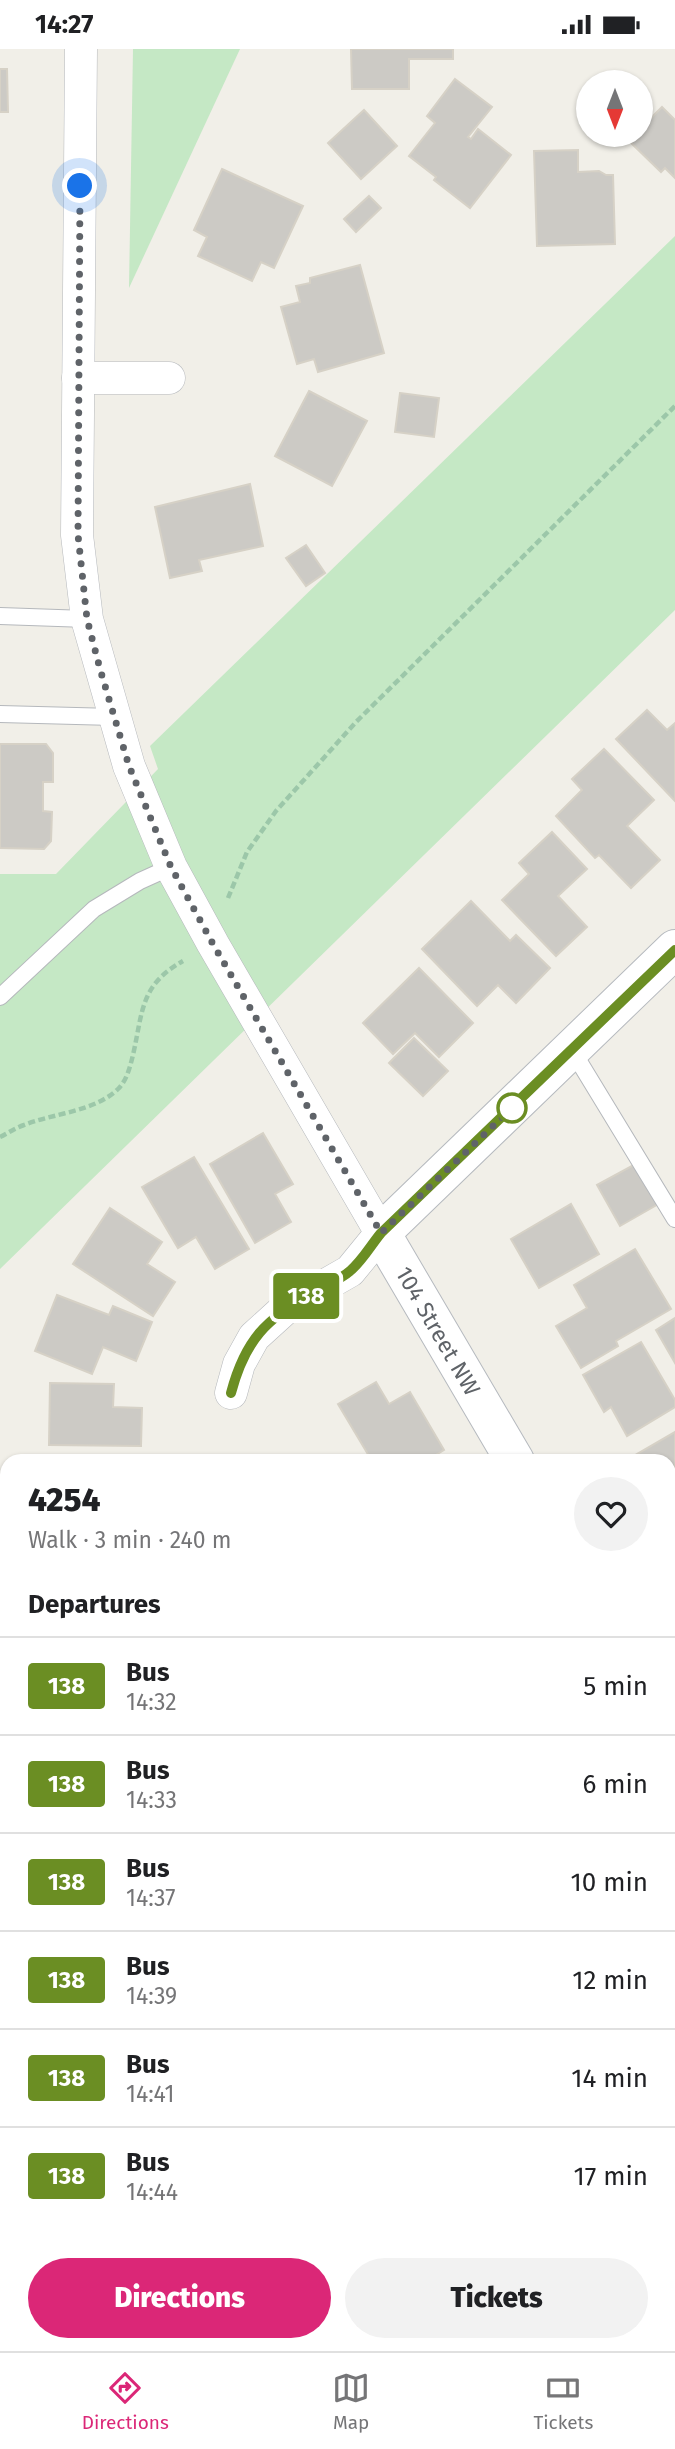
<!DOCTYPE html>
<html lang="en">
<head>
<meta charset="utf-8">
<style>
	:root { --surface:#fff; --page:#f2f2f2; --text:#202124; --muted:#757577; --line:#e0e0e0; --accent:#db2777 }
	body { margin:0; font-family:"Fira Sans",sans-serif; background:var(--page); color:var(--text); height:100vh; display:flex; flex-direction:column; font-size:26px; white-space:nowrap }
	* { box-sizing:border-box; margin:0 }
	p { font-size:23px; color:var(--muted) }
	.icon { flex:none; width:38px; height:38px; fill:none; stroke:currentColor; stroke-width:2; stroke-linecap:round; stroke-linejoin:round }
	.map { position:relative; flex:1; overflow:hidden }
	.panel { position:absolute; left:0px; top:1405px; width:676px; height:898px; display:flex; flex-direction:column; background:var(--surface); border-radius:21px 21px 0 0; box-shadow:0 2px 5px #0004 }
	.panel>* { flex:none }
	.badge { padding:0 14px; border-radius:5px; font-size:24px; line-height:46px }
	.needle { width:46px; rotate:180deg }
	.controls { position:absolute; left:576px; top:21px; display:grid; gap:14px }
	.controls a { display:grid; place-items:center; width:77px; height:77px; border-radius:50%; background:var(--surface); box-shadow:0 2px 5px #0004; font-size:35px }
	.you { position:absolute; width:35px; height:35px; margin:-18px; border:5px solid #fff; border-radius:50%; background:#1a73e8; box-shadow:0 0 0 10px #1a73e833 }
	.map>.badge { position:absolute; translate:-50% -50%; box-shadow:0 0 0 4px #fff }
	h2 { padding:0 28px; font-size:26px; line-height:63px }
	.round { display:grid; place-items:center; flex:none; width:74px; height:74px; border-radius:37px; background:var(--page) }
	.head { display:flex; align-items:center; justify-content:space-between; height:119px; padding:0 28px }
	h1 { font-size:33px; font-weight:800; line-height:52px }
	.action { display:flex; gap:14px; margin-top:auto; padding:14px 28px }
	.action a { flex:1; height:80px; border-radius:42px; background:var(--accent); color:#fff; font-size:28px; font-weight:800; line-height:80px; text-align:center }
	.action a+a { background:var(--page); color:var(--text) }
	ul { padding:0; list-style:none }
	li { display:flex; align-items:center; gap:21px; height:98px; padding:0 28px; border-top:2px solid var(--line) }
	li div { flex:1 }
	li b { display:block; font-size:26px }
	li em { font-style:normal }
	li .badge { min-width:77px; font-weight:700; text-align:center }
	.status { display:flex; justify-content:space-between; align-items:center; height:49px; padding:0 35px; background:var(--surface); direction:ltr }
	.status svg { height:19px; fill:currentColor }
	.menu { display:flex; justify-content:space-around; align-items:center; height:98px; border-top:2px solid var(--line); background:var(--surface); font-size:19px; color:var(--muted) }
	.menu a { display:grid; justify-items:center; gap:4px }
	.menu .selected { color:var(--accent) }
	.map>svg:first-child { display:block }
</style>
</head>
<body>
<div class="status"><b>14:27</b><svg viewBox="0 0 49 12"><path d="M0 12V9h3v3zM5 12V6h3v6zM10 12V3h3v9zM15 12V0h3v12zM26 1h20v11H26zM47 4h2v5h-2z"/></svg></div>
<div class="map">
<svg width="675" height="2302" viewBox="0 0 675 2302">
	<rect width="100%" height="100%" fill="#f1efe8"/>
	<g fill="#c5e8c5">
		<polygon points="133,0 240,0 129,239"/>
		<polygon points="675,187 675,561 0,1220 0,825 56,825 158,720 150,697"/>
	</g>
	<g fill="#cccac5" stroke="#d6d1c6" stroke-width="2">
		<polygon points="351,0 453,0 453,10 409,10 409,40 352,40"/>
		<polygon points="0,20 7,20 8,63 0,63"/>
		<polygon points="455,30 492,58 468,88 471,90 478,80 511,106 470,159 434,131 436,128 409,107 435,74 427,67"/>
		<polygon points="662,58 675,71 675,129 665,119 661,123 629,92 635,86 640,86 640,80"/>
		<polygon points="364,61 397,97 361,130 328,94"/>
		<polygon points="578,101 578,123 599,122 606,126 613,126 615,195 537,197 534,102"/>
		<polygon points="222,120 303,157 274,219 261,213 252,232 198,207 207,188 194,181"/>
		<polygon points="369,147 381,159 356,183 344,170"/>
		<polygon points="360,216 384,304 318,323 314,310 297,315 281,258 300,253 296,237 310,234 310,229"/>
		<polygon points="309,342 367,372 332,437 275,407"/>
		<polygon points="400,344 439,349 434,388 395,383"/>
		<polygon points="250,435 263,497 199,511 202,522 170,529 155,458"/>
		<polygon points="306,496 325,524 306,537 286,509"/>
		<polygon points="647,661 667,681 675,674 675,752 616,690"/>
		<polygon points="0,695 46,695 53,704 53,733 43,733 43,762 52,763 51,792 44,800 0,799"/>
		<polygon points="604,700 654,751 627,777 660,811 631,839 599,806 595,809 556,767 582,741 572,730"/>
		<polygon points="552,783 587,820 558,847 587,878 556,907 502,851 529,825 519,814"/>
		<polygon points="471,852 510,892 516,886 550,919 516,954 498,936 477,957 422,900"/>
		<polygon points="419,919 473,974 439,1008 415,984 393,1005 363,974"/>
		<polygon points="414,989 448,1022 423,1047 389,1014"/>
		<polygon points="263,1084 293,1135 275,1145 291,1173 255,1194 210,1115"/>
		<polygon points="194,1108 249,1200 215,1220 196,1188 178,1199 142,1138"/>
		<polygon points="639,1113 662,1153 620,1177 597,1136"/>
		<polygon points="571,1155 599,1205 539,1239 511,1190"/>
		<polygon points="110,1159 162,1193 147,1215 175,1233 153,1267 73,1215"/>
		<polygon points="635,1200 671,1260 616,1292 618,1297 581,1319 556,1277 587,1259 574,1236"/>
		<polygon points="57,1246 109,1266 113,1257 152,1273 136,1312 103,1298 92,1325 35,1302"/>
		<polygon points="675,1269 675,1314 656,1281"/>
		<polygon points="641,1293 675,1351 675,1358 627,1387 611,1358 604,1363 583,1326"/>
		<polygon points="376,1333 389,1355 410,1343 444,1401 426,1412 372,1412 338,1355"/>
		<polygon points="50,1334 114,1335 113,1358 142,1359 141,1397 49,1396"/>
		<polygon points="675,1383 675,1430 668,1434 668,1412 634,1412 632,1408"/>
		<polygon points="675,1986 675,2020 668,2013 668,1991"/>
		<polygon points="675,2030 675,2060 668,2053 668,2036"/>
	</g>
	<g fill="none" stroke-linecap="round" stroke-linejoin="round">
		<g stroke="#b5b8bc" stroke-width="18">
			<g id="lane">
				<polyline points="0,567 87,570"/>
				<polyline points="0,665 114,668"/>
				<polyline points="0,948 94,860 140,832 171,818"/>
				<polyline points="572,1001 675,1170"/>
			</g>
		</g>
		<g stroke="#b5b8bc" stroke-width="33">
			<g id="street">
				<polyline points="81,0 77,486 87,570 129,717 171,818 213,895 381,1184 350,1222 287,1258 254,1288 239,1315 231,1344"/>
				<polyline points="78,329 169,329"/>
				<polyline points="668,1819 675,1813"/>
			</g>
		</g>
		<g stroke="#b6babf" stroke-width="40">
			<g id="secondary">
				<polyline points="515,1412 381,1184 675,900"/>
				<polyline points="668,1674 675,1685"/>
				<polyline points="0,2274 7,2276"/>
				<polyline points="75,2296 95,2302"/>
			</g>
		</g>
		<g stroke="#9cc7a9" stroke-width="4.5" stroke-dasharray="7 3.5" stroke-linecap="butt">
			<polyline points="228,849 247,803 276,762 356,673 675,357"/>
			<path d="M0,1088c8,-4 15,-9 24,-12 30,-12 70,-13 94,-36 9,-9 12,-22 15,-34 10,-44 7,-70 50,-94"/>
		</g>
		<use href="#lane" stroke="#fff" stroke-width="16"/>
		<use href="#street" stroke="#fff" stroke-width="32"/>
		<use href="#secondary" stroke="#fff" stroke-width="38"/>
	</g>
	<g fill="none" stroke-linecap="round" stroke-linejoin="round">
		<g stroke="#fff" stroke-width="16">
			<path id="line" d="M231,1344c14,-53 35,-74 82,-101 11,-6 27,-12 37,-21 12,-10 21,-26 31,-38l294,-283"/>
		</g>
		<use href="#line" stroke="#6b8e23" stroke-width="10"/>
		<polyline stroke="#5f6368" stroke-width="7" stroke-dasharray="0 12.6" points="80,137 78,486 87,570 100,620 129,717 171,818 213,895 381,1184 512,1059"/>
	</g>
	<circle fill="#fff" stroke="#6b8e23" stroke-width="3.5" cx="512" cy="1059" r="14"/>
	<g text-anchor="middle" stroke-width="5" stroke-linejoin="round" paint-order="stroke">
		<g font-size="23" fill="#5f6368" stroke="#fff">
			<text transform="translate(438 1282) rotate(60)" y="8">104 Street NW</text>
		</g>
	</g>
</svg>
<div class="controls">
<a><svg class="needle" viewBox="-14 -14 28 28"><path d="M0-13l5 13h-10z" fill="#e53935"/><path d="M0 13l5-13h-10z" fill="#757577"/></svg></a>
</div>
<div class="you" style="left:80px;top:137px"></div>
<b class="badge" style="left:306px;top:1247px;background:#6b8e23;color:#fff">138</b>
<section class="panel">
<div class="head"><div><h1>4254</h1><p>Walk · 3 min · 240 m</p></div><a class="round"><svg class="icon" aria-label="heart" viewBox="0 0 24 24"><path d="M12 20l-8-8c-3-5 5-10 8-4 3-6 11-1 8 4z"/></svg></a></div>
<h2>Departures</h2>
<ul>
<li><span class="badge" style="background:#6b8e23;color:#fff">138</span><div><b>Bus</b><p>14:32</p></div><em>5 min</em></li>
<li><span class="badge" style="background:#6b8e23;color:#fff">138</span><div><b>Bus</b><p>14:33</p></div><em>6 min</em></li>
<li><span class="badge" style="background:#6b8e23;color:#fff">138</span><div><b>Bus</b><p>14:37</p></div><em>10 min</em></li>
<li><span class="badge" style="background:#6b8e23;color:#fff">138</span><div><b>Bus</b><p>14:39</p></div><em>12 min</em></li>
<li><span class="badge" style="background:#6b8e23;color:#fff">138</span><div><b>Bus</b><p>14:41</p></div><em>14 min</em></li>
<li><span class="badge" style="background:#6b8e23;color:#fff">138</span><div><b>Bus</b><p>14:44</p></div><em>17 min</em></li>
</ul>
<div class="action"><a>Directions</a><a>Tickets</a></div>
</section>
</div>
<nav class="menu">
<a class="selected"><svg class="icon" aria-label="directions" viewBox="0 0 24 24"><path d="M12 3l9 9-9 9-9-9zM9 14v-3h6M13 9l2 2-2 2"/></svg>Directions</a>
<a><svg class="icon" aria-label="map" viewBox="0 0 24 24"><path d="M3 6l6-2 6 2 6-2v14l-6 2-6-2-6 2zM9 4v14M15 6v14"/></svg>Map</a>
<a><svg class="icon" aria-label="tickets" viewBox="0 0 24 24"><path d="M3 7h18v10H3zM15 7v10"/></svg>Tickets</a>
</nav>
</body>
</html>
